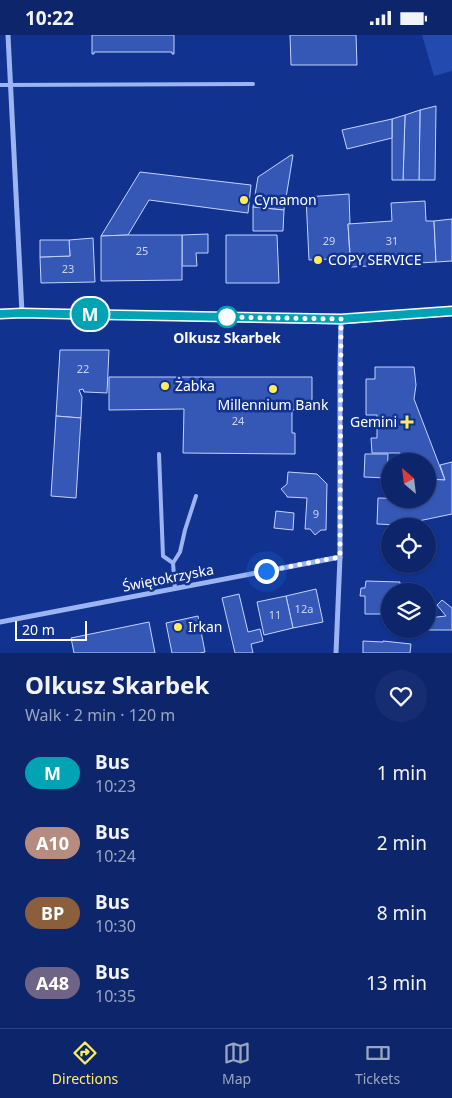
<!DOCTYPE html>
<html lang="en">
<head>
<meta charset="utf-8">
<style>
	:root { --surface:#0d266b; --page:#162e71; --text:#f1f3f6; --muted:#9aa5c1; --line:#2d437e; --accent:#ffec5d }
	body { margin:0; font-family:"Noto Sans",sans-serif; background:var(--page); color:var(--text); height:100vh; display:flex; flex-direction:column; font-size:19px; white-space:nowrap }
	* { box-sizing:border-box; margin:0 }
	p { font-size:16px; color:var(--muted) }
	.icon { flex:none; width:28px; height:28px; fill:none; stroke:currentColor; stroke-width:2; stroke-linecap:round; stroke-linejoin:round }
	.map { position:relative; height:618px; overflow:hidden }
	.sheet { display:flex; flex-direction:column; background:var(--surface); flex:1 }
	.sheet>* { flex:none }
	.badge { padding:0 10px; border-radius:16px; font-size:18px; line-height:32px }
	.needle { width:32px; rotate:332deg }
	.tools { position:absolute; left:381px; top:418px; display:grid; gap:10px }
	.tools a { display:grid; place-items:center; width:55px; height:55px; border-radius:50%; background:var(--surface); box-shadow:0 1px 4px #0004,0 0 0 1px var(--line); font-size:25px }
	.scale { position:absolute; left:15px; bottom:12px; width:72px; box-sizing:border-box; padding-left:5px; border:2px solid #fff; border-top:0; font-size:14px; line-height:18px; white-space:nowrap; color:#fff; -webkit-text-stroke:4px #11328f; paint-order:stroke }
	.you { position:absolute; width:25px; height:25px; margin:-12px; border:4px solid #fff; border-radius:50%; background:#1a73e8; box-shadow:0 0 0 8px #1a73e833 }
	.map>.badge { position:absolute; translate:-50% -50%; box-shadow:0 0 0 2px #fff }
	.round { display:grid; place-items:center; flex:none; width:52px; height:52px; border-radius:26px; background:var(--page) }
	.headline { display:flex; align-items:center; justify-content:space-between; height:85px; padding:0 25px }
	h1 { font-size:24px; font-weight:700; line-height:38px }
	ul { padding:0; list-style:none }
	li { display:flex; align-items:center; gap:15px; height:70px; padding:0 25px }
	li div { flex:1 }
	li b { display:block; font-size:19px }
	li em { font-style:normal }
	li .badge { min-width:55px; font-weight:700; text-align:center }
	.status { display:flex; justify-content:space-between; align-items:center; height:35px; padding:0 25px; background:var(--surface); direction:ltr }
	.status svg { height:14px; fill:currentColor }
	.tab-bar { display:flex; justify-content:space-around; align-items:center; height:70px; border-top:1px solid var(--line); background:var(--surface); font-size:14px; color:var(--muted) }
	.tab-bar a { display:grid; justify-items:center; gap:2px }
	.tab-bar .active { color:var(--accent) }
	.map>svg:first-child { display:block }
</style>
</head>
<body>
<div class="status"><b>10:22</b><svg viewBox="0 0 49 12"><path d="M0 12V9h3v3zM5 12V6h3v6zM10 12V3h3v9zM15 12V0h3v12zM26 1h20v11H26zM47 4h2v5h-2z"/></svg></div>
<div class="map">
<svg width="452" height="618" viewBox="0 0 452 618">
	<rect width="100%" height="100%" fill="#11328f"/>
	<polygon fill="#234aaf" points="422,0 452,0 452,36 434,41"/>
	<g fill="#3558b7" stroke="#c3d3fd">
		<polygon points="92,0 174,0 174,19 172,19 172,17 94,17 94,19 92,19"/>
		<polygon points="290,0 356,0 357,30 291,30"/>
		<polygon points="436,71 435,145 419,145 420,75"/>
		<polygon points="420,75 419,145 403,145 405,80"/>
		<polygon points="405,80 403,145 392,145 392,84"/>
		<polygon points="392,84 392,103 347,114 342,95"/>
		<polygon points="291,120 293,120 284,175 253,172 258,142"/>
		<polygon points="140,137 251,150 248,178 149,165 128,200 101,201"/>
		<polygon points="349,159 350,189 348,189 350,223 309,225 306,162"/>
		<polygon points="425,166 426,186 434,186 436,227 351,232 348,189 392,186 391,168"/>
		<polygon points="253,172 284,175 283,196 253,196"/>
		<polygon points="452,184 452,226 436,227 434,186"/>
		<polygon points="208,199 208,218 196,218 197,231 182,231 182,200"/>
		<polygon points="128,200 182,200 182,245 101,246 101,201"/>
		<polygon points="226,200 277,200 279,248 226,248"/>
		<polygon points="93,203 95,247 41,248 40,222 70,221 69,205"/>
		<polygon points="40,205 69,205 70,221 40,222"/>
		<polygon points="60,315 109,315 107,358 86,357 84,357 83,354 79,355 82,362 81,383 56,381"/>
		<polygon points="375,332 414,332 416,350 414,364 445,445 428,444 428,426 400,426 400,418 372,418 371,403 377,403 377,380 366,380 366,344 375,344"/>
		<polygon points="109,342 312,342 312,375 292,375 292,398 295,398 295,419 183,418 184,374 109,375"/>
		<polygon points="56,381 81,383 76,463 51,461"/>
		<polygon points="365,419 388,419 387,443 364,442"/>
		<polygon points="452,427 452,479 399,490 377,489 378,463 428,464 428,444 445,445 440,430"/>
		<polygon points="288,437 317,439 327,449 326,495 321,495 315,500 310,494 305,494 307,463 287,462 287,461 281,454 287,449"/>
		<polygon points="276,476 294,478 293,495 274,493"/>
		<polygon points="366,546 400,547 400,556 390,556 390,579 365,579 365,561 360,561 361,553 365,553"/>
		<polygon points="316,554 323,587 293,593 286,561"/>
		<polygon points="239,559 248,597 260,594 263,606 251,609 253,618 235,618 222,563"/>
		<polygon points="286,561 293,593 264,600 257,567"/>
		<polygon points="442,565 452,573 452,595 420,595 420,594 428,594 428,583 446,581 437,570"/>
		<polygon points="198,581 205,617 200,618 172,618 166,588"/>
		<polygon points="149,587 155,618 74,618 71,603"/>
		<polygon points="363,606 383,607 383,606 411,609 410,618 363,618"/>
	</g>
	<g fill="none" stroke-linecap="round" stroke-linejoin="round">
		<g stroke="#9cb4f2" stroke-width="4">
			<polyline points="0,50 253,49"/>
			<polyline points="159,419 163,521 173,528 175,554"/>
			<polyline points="173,528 180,517 185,495 196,461"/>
		</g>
		<g stroke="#9cb4f2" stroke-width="5">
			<polyline points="8,0 22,278"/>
			<polyline points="0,587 340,522"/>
			<polyline points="336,618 340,522 340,329 341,285"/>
		</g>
		<polyline stroke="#9cb4f2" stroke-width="9" points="0,279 22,278 66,279 341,285 452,276"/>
	</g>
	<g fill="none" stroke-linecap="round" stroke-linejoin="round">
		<g stroke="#fff" stroke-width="11">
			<polyline id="line" points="0,279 22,278 66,279 341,284 452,276"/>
		</g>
		<use href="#line" stroke="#00a3b4" stroke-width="8"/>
		<polyline stroke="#fff" stroke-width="5" stroke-dasharray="0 9" points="227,282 221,282 341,284 340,522 266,536"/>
	</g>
	<g fill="#ffec5d" stroke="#11328f" stroke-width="2">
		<circle cx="244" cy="165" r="5"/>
		<circle cx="318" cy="225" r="5"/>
		<circle cx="165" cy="351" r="5"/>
		<circle cx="273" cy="354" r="5"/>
		<path d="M404.5 379.5h5v5h5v5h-5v5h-5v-5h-5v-5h5z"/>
		<circle cx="178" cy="592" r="5"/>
	</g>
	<circle fill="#fff" stroke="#00a3b4" stroke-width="2.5" cx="227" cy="282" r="10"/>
	<g text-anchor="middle" stroke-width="5" stroke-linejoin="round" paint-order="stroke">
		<g font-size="11" fill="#ccd5ed">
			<text x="329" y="210">29</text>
			<text x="392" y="210">31</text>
			<text x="142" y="220">25</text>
			<text x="68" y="238">23</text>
			<text x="83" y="338">22</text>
			<text x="238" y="390">24</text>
			<text x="316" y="483">9</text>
			<text x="304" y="578">12a</text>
			<text x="275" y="584">11</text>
		</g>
		<g font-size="14" fill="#fff" stroke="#11328f" text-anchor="start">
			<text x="254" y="170">Cynamon</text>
			<text x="328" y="230">COPY SERVICE</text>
			<text x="175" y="356">Żabka</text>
			<text x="273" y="375" text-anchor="middle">Millennium Bank</text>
			<text x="397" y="392" text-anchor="end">Gemini</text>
			<text x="188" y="597">Irkan</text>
		</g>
		<g font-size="14" font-weight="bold" fill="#fff" stroke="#11328f">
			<text x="227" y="308">Olkusz Skarbek</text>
		</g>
		<g font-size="14" fill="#fff" stroke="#11328f">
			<text transform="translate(168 543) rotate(-11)" y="5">Świętokrzyska</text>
		</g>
	</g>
</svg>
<div class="tools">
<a><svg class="needle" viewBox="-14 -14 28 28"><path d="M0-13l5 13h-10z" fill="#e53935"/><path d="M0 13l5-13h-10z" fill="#9aa5c1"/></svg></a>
<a><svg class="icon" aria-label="locate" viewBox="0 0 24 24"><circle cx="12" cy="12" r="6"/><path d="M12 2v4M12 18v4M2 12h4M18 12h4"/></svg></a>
<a><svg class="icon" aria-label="layers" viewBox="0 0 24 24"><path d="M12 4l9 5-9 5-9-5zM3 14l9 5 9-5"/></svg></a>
</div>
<div class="scale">20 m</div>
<div class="you" style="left:266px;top:536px"></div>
<b class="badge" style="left:90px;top:279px;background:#00a3b4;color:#fff">M</b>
</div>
<section class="sheet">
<div class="headline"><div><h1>Olkusz Skarbek</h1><p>Walk · 2 min · 120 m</p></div><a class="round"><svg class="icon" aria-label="heart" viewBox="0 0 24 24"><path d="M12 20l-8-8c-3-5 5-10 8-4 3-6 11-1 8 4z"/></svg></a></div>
<ul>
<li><span class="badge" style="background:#00a3b4;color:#fff">M</span><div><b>Bus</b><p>10:23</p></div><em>1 min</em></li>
<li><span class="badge" style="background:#b78c80;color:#fff">A10</span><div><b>Bus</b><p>10:24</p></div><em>2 min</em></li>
<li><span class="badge" style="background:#8b5e3c;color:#fff">BP</span><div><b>Bus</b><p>10:30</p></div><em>8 min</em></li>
<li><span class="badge" style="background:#6f6486;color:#fff">A48</span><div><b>Bus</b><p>10:35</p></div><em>13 min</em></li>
</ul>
</section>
<nav class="tab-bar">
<a class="active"><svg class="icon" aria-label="directions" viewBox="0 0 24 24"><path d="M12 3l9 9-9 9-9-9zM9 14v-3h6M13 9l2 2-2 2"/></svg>Directions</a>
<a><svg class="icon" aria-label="map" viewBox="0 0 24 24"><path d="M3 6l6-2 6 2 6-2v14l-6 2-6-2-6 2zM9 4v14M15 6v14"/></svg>Map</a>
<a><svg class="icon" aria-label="tickets" viewBox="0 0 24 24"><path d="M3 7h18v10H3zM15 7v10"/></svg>Tickets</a>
</nav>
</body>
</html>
